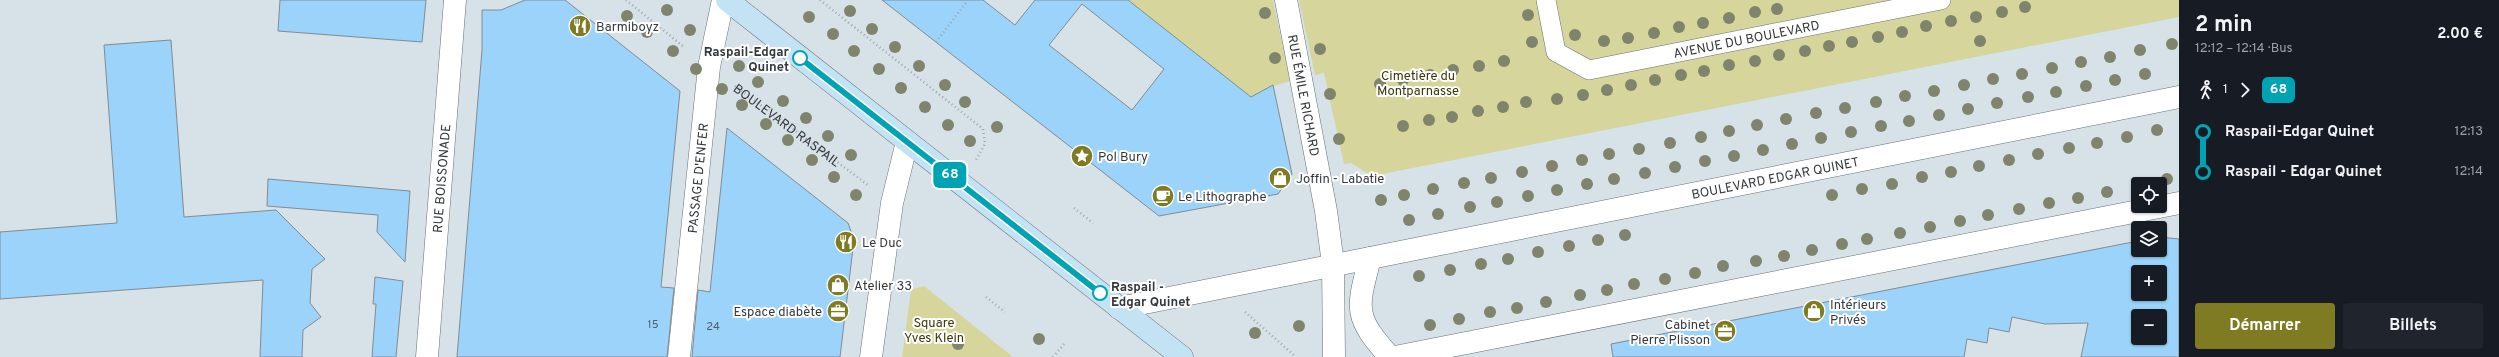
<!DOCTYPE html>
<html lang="fr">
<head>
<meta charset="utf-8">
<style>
	:root { --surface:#171b24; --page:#20242c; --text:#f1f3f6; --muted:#9ea1a6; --accent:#7f7b22 }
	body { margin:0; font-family:Overpass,sans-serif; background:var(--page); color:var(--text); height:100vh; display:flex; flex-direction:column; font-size:15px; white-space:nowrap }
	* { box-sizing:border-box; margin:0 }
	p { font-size:13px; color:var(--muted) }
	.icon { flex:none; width:22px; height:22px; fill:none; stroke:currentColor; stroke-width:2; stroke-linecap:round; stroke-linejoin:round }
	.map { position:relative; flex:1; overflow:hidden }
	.drawer { display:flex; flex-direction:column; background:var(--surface); width:320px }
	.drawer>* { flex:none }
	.badge { padding:0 8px; border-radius:6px; font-size:14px; line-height:26px }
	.buttons { position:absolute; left:2131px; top:177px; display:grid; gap:8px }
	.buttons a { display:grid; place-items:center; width:36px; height:36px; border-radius:4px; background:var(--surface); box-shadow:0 1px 3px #0004; font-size:20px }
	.map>.badge { position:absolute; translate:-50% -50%; box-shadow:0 0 0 2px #fff }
	.legs { display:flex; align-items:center; gap:6px; height:44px; padding:0 16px; font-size:13px }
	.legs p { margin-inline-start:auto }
	.head { display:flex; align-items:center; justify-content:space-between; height:68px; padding:0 16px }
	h1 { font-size:22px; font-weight:700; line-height:30px }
	.button { display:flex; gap:8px; margin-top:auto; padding:8px 16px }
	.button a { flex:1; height:46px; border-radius:4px; background:var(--accent); color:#fff; font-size:16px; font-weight:700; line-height:46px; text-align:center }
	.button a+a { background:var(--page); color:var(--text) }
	ul { padding:0 16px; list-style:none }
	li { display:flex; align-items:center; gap:14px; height:40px; font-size:15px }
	li i { display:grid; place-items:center; width:6px; height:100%; margin:0 5px; background:currentColor }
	li i::after { content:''; width:10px; height:10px; margin:-5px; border:3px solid; border-radius:50%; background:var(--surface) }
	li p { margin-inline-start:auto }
	li:first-child i { background:linear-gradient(#0000 50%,currentColor 0) }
	li:last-child i { background:linear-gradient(currentColor 50%,#0000 0) }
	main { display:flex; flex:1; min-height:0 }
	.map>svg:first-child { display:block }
</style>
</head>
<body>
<main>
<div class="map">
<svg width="2179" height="357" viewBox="0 0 2179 357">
	<rect width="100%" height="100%" fill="#d7e1e8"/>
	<g fill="#d6d59c">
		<polygon points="1126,0 1255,0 1259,21 1255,0 1273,0 1290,81 1273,86 1251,97"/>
		<polygon points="1299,0 2179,0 2179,17 1372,176 1351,163 1344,164 1324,73 1315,75"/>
		<polygon points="924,286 1013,357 902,357 911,290"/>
	</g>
	<g fill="#9bd3fa" stroke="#828b92" fill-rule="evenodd">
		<polygon points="280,0 426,0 422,42 278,31"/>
		<polygon points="525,0 565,0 680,91 661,287 674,288 667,357 457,357 482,50 482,10 501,10"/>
		<path d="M882,0h101l32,25 20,-25h93l123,97 22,-12 19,89 -14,20 -119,22zM1082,4l82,65 -32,41 -83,-65z"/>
		<polygon points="171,40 184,217 276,210 325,259 312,269 310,303 321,317 303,330 302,357 260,357 263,280 0,299 0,232 117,223 104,45"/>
		<polygon points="727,128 848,223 854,240 840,357 692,357 698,290 710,292"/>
		<polygon points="268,179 410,191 405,262 377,232 378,215 267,206"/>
		<path d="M2160,237l19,2v118h-98l7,-34 -43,1 -33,-7 -3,15 -20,-4 -2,15 -20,-4 -3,18h-351l-2,-13 527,-103v9h22zM2138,272h22v22h-22zM2138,316h22v22h-22z"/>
		<polygon points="375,277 403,281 396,357 372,357 376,304 373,304"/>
	</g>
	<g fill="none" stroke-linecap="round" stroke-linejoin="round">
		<g stroke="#697177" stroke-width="20">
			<g id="service">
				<path id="s2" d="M1546,0l10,52 33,18 352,-70"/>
			</g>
		</g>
		<g stroke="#697177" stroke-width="23">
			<g id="pedestrian">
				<path id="s3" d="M1286,0l40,211 7,53"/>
				<path id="s4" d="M679,357l30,-290 14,-67"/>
			</g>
		</g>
		<g stroke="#697177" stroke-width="23">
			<g id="minor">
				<path d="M1370,258c-13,51 -17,58 20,99"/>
				<polyline points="1333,264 1334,357"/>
				<path id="s5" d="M427,357l28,-357"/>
				<polyline points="871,357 892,203 907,142"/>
			</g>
		</g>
		<g stroke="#697177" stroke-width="23">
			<g id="tertiary">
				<path id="s6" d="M1119,308l1060,-211"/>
				<polyline points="1395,357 2179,203"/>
			</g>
		</g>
		<g stroke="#697177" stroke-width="23">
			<polyline id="secondary" points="727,0 1182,357"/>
		</g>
		<g stroke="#9fa6ac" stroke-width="2.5" stroke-dasharray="1 3" stroke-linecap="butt">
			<polyline points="626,0 684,47"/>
			<polyline points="820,0 983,129 985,144 976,160"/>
			<polyline points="936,42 968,0"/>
			<path id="s1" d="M735,86l133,99"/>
			<polyline points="1074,208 1093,223"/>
			<polyline points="986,297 1005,312"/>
			<polyline points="1245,312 1296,357"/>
			<polyline points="1053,357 1064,344"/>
		</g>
		<use href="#service" stroke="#fff" stroke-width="19"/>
		<use href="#pedestrian" stroke="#fff" stroke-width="22"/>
		<use href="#minor" stroke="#fff" stroke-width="22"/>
		<use href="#tertiary" stroke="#fff" stroke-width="22"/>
		<use href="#secondary" stroke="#c3e2f4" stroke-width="22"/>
	</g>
	<g fill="#81846c">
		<circle cx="2025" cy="7" r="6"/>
		<circle cx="1777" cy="9" r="6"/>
		<circle cx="667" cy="10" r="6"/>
		<circle cx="850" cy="11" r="6"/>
		<circle cx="1755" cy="12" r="6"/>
		<circle cx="2002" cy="12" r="6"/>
		<circle cx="1265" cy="13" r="6"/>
		<circle cx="1528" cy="15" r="6"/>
		<circle cx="627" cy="16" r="6"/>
		<circle cx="809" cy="17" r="6"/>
		<circle cx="1976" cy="17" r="6"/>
		<circle cx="1729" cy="18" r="6"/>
		<circle cx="1951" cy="21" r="6"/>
		<circle cx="1703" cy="23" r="6"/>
		<circle cx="1926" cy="26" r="6"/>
		<circle cx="1679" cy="27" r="6"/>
		<circle cx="872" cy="29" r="6"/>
		<circle cx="690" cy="30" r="6"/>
		<circle cx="647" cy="32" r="6"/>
		<circle cx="1902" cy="32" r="6"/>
		<circle cx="1654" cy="33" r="6"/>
		<circle cx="833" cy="34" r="6"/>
		<circle cx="1575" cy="35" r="6"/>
		<circle cx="1878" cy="37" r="6"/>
		<circle cx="1628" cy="38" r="6"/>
		<circle cx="1604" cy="41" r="6"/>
		<circle cx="1980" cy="41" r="6"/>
		<circle cx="1532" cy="42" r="6"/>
		<circle cx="1852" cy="42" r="6"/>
		<circle cx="2172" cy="44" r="6"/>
		<circle cx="1829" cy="46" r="6"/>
		<circle cx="895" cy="47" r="6"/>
		<circle cx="1320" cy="49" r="6"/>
		<circle cx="2140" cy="50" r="6"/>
		<circle cx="673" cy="51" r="6"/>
		<circle cx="854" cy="51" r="6"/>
		<circle cx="1805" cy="51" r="6"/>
		<circle cx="1779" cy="55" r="6"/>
		<circle cx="2110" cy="57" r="6"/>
		<circle cx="1275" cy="58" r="6"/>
		<circle cx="1504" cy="61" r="6"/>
		<circle cx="1755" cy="61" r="6"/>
		<circle cx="2081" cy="62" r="6"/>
		<circle cx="1729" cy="65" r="6"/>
		<circle cx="739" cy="66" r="6"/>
		<circle cx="919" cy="66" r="6"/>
		<circle cx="1479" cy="66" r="6"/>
		<circle cx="2052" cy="68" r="6"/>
		<circle cx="696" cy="69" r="6"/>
		<circle cx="879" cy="69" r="6"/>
		<circle cx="1453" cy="70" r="6"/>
		<circle cx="1704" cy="71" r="6"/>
		<circle cx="2022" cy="74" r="6"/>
		<circle cx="2145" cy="74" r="6"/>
		<circle cx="1430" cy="75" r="6"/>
		<circle cx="1681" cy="75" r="6"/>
		<circle cx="1993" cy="79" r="6"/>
		<circle cx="1403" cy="80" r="6"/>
		<circle cx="1655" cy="80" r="6"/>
		<circle cx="2115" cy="80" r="6"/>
		<circle cx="758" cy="82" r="6"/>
		<circle cx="1380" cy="84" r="6"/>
		<circle cx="945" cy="85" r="6"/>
		<circle cx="1631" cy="85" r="6"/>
		<circle cx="1964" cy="85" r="6"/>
		<circle cx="2086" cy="86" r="6"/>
		<circle cx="901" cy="88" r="6"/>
		<circle cx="722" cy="89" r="6"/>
		<circle cx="1607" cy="90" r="6"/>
		<circle cx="1934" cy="91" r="6"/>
		<circle cx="2056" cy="92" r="6"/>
		<circle cx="1330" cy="94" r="6"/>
		<circle cx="1583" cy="95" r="6"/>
		<circle cx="1905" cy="96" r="6"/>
		<circle cx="2028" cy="97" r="6"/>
		<circle cx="1557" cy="99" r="6"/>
		<circle cx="783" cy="101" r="6"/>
		<circle cx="965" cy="102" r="6"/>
		<circle cx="1526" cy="102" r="6"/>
		<circle cx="1876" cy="102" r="6"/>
		<circle cx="1997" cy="103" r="6"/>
		<circle cx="742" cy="105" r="6"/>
		<circle cx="925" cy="107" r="6"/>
		<circle cx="1503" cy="107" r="6"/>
		<circle cx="1845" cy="108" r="6"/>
		<circle cx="1968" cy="109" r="6"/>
		<circle cx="1478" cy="111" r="6"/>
		<circle cx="1816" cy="113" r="6"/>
		<circle cx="1939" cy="115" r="6"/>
		<circle cx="1452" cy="117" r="6"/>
		<circle cx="806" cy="118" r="6"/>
		<circle cx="1786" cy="119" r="6"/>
		<circle cx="1429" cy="120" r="6"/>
		<circle cx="1909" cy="121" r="6"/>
		<circle cx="766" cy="124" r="6"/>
		<circle cx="948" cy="125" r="6"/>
		<circle cx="1757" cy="125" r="6"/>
		<circle cx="1403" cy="126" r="6"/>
		<circle cx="1881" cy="126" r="6"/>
		<circle cx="997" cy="127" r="6"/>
		<circle cx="2157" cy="130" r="6"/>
		<circle cx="1729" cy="131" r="6"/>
		<circle cx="1851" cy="132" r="6"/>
		<circle cx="828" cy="136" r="6"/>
		<circle cx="1701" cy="137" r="6"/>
		<circle cx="2127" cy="137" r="6"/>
		<circle cx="1821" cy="138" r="6"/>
		<circle cx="1339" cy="139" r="6"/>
		<circle cx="788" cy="140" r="6"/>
		<circle cx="970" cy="141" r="6"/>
		<circle cx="1670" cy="143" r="6"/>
		<circle cx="2097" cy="143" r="6"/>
		<circle cx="1792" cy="144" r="6"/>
		<circle cx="2069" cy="148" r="6"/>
		<circle cx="1639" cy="149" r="6"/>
		<circle cx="1763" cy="150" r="6"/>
		<circle cx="1609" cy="154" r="6"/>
		<circle cx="2038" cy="154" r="6"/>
		<circle cx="851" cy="155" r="6"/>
		<circle cx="1734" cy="156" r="6"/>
		<circle cx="812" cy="160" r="6"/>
		<circle cx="1582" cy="160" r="6"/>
		<circle cx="2009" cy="160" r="6"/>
		<circle cx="1705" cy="161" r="6"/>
		<circle cx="1552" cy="166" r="6"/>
		<circle cx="1979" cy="166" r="6"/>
		<circle cx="1675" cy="167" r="6"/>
		<circle cx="1522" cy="172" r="6"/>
		<circle cx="1951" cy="172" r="6"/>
		<circle cx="1645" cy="173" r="6"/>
		<circle cx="834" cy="177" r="6"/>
		<circle cx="1922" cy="177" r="6"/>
		<circle cx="1491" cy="178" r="6"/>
		<circle cx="1614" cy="179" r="6"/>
		<circle cx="2167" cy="179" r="6"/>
		<circle cx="1464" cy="183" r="6"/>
		<circle cx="1587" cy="184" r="6"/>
		<circle cx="1892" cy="184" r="6"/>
		<circle cx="1433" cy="189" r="6"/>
		<circle cx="1862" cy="189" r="6"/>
		<circle cx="1557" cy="190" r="6"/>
		<circle cx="2107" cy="192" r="6"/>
		<circle cx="856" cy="195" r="6"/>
		<circle cx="1404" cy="195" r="6"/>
		<circle cx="1832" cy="195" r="6"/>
		<circle cx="1528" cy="196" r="6"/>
		<circle cx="2078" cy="198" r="6"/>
		<circle cx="1381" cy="200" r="6"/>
		<circle cx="1497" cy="202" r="6"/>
		<circle cx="2049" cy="203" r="6"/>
		<circle cx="1470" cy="207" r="6"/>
		<circle cx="2019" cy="209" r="6"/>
		<circle cx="1438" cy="214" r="6"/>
		<circle cx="1988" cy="215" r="6"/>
		<circle cx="1409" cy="220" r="6"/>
		<circle cx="1960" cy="221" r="6"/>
		<circle cx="1930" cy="227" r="6"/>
		<circle cx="1900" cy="233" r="6"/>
		<circle cx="1625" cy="235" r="6"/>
		<circle cx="1867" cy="239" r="6"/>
		<circle cx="1598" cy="240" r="6"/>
		<circle cx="1842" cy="244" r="6"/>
		<circle cx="1569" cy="246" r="6"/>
		<circle cx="1812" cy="250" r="6"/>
		<circle cx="1538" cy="252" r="6"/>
		<circle cx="1784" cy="256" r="6"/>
		<circle cx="1508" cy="259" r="6"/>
		<circle cx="1756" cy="261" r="6"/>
		<circle cx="1481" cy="264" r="6"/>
		<circle cx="1723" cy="266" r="6"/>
		<circle cx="1450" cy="270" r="6"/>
		<circle cx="1695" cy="273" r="6"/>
		<circle cx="1419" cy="276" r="6"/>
		<circle cx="1665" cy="279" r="6"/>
		<circle cx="1634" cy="284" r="6"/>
		<circle cx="1607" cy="290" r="6"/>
		<circle cx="1580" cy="295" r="6"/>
		<circle cx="1546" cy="302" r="6"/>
		<circle cx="1517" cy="308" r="6"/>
		<circle cx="1490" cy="312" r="6"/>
		<circle cx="1459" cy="319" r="6"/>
		<circle cx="1430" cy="325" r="6"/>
		<circle cx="1299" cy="326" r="6"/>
		<circle cx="1255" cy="333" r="6"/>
		<circle cx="1039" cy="339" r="6"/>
		<circle cx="958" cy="344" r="6"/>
	</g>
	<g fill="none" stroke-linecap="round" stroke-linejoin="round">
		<g stroke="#fff" stroke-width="9">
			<polyline id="line-1" points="800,58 1100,293"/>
		</g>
		<use href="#line-1" stroke="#00a3b4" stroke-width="6"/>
	</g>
	<defs>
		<g id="restaurant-disc" transform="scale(1.15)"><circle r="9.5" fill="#7f7b22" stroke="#fff"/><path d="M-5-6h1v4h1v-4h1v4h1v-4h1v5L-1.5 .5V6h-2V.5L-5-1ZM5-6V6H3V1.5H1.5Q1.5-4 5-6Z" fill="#fff"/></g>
		<g id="sight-disc" transform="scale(1.15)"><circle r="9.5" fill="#7f7b22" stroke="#fff"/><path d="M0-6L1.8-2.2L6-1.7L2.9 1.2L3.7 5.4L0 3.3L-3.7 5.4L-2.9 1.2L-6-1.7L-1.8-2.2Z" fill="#fff"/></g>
		<g id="shop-disc" transform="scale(1.15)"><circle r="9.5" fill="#7f7b22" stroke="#fff"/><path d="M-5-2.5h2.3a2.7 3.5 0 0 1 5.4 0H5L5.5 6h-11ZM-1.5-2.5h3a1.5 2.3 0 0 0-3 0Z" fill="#fff"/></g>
		<g id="cafe-disc" transform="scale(1.15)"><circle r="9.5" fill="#7f7b22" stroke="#fff"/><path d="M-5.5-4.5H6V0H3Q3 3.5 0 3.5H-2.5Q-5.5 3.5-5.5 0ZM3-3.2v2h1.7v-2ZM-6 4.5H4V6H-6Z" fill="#fff"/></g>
		<g id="office-disc" transform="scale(1.15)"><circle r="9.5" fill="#7f7b22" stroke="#fff"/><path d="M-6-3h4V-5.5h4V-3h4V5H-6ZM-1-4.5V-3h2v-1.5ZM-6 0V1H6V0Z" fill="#fff"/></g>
	</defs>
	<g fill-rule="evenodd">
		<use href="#restaurant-disc" x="580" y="26"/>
		<use href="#sight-disc" x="1082" y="156"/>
		<use href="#shop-disc" x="1280" y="178"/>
		<use href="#cafe-disc" x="1163" y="196"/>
		<use href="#restaurant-disc" x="846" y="242"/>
		<use href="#shop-disc" x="838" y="285"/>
		<use href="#office-disc" x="838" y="311"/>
		<use href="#shop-disc" x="1814" y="311"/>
		<use href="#office-disc" x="1725" y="331"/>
	</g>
	<g fill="#fff" stroke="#00a3b4" stroke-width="2">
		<circle cx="800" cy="58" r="7"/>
		<circle cx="1100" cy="293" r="7"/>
	</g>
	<g text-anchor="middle" stroke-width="4" stroke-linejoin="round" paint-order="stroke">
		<g font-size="11" fill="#4e5f6b">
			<text x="653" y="328">15</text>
			<text x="713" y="330">24</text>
		</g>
		<g font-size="13" fill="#34383b" stroke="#fff" text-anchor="start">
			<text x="596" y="31">Barmiboyz</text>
			<text x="1098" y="161">Pol Bury</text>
			<text x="1296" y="183">Joffin - Labatie</text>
			<text x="1178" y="201">Le Lithographe</text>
			<text x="862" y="247">Le Duc</text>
			<text x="854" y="290">Atelier 33</text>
			<text x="1830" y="309">Intérieurs<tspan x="1830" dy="15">Privés</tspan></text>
			<text x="822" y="316" text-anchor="end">Espace diabète</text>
			<text x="1710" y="329" text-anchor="end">Cabinet<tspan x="1710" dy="15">Pierre Plisson</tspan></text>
		</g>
		<g font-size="13" fill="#34383b" stroke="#fff">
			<text dy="5" stroke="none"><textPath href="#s2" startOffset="251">AVENUE DU BOULEVARD</textPath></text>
			<text dy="5" stroke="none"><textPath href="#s3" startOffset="97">RUE ÉMILE RICHARD</textPath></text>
			<text dy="5" stroke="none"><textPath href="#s1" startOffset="65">BOULEVARD RASPAIL</textPath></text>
			<text dy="5" stroke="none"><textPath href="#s6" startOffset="669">BOULEVARD EDGAR QUINET</textPath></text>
			<text dy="5" stroke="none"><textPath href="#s4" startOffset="180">PASSAGE D'ENFER</textPath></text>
			<text dy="5" stroke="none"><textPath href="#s5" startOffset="179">RUE BOISSONADE</textPath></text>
		</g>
		<g font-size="13" font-weight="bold" fill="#34383b" stroke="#fff" text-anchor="end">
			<text x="789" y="56">Raspail-Edgar<tspan x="789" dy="15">Quinet</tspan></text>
			<text x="1111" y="291" text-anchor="start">Raspail -<tspan x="1111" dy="15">Edgar Quinet</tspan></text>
		</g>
		<g font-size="13" fill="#3a3706" stroke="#fff">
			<text x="1418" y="80">Cimetière du<tspan x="1418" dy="15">Montparnasse</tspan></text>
			<text x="934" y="327">Square<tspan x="934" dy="15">Yves Klein</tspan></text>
		</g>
	</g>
</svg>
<div class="buttons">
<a><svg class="icon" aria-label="locate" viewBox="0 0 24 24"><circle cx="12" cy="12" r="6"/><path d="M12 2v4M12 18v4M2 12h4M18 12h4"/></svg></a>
<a><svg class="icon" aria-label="layers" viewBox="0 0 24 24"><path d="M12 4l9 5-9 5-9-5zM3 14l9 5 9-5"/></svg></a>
<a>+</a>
<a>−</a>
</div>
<b class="badge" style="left:950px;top:175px;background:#00a3b4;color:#fff">68</b>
</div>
<section class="drawer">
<div class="head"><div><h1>2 min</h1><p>12:12 – 12:14 · Bus</p></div><b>2.00 €</b></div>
<div class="legs"><svg class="icon" aria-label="walk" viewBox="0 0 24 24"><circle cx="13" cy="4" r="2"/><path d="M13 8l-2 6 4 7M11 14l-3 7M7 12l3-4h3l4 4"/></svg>1<svg class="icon" aria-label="forward" viewBox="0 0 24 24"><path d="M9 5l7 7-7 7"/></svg><b class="badge" style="background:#00a3b4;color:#fff">68</b></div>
<ul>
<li><i style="color:#00a3b4"></i><b>Raspail-Edgar Quinet</b><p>12:13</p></li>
<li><i style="color:#00a3b4"></i><b>Raspail - Edgar Quinet</b><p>12:14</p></li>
</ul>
<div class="button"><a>Démarrer</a><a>Billets</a></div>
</section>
</main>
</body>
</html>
